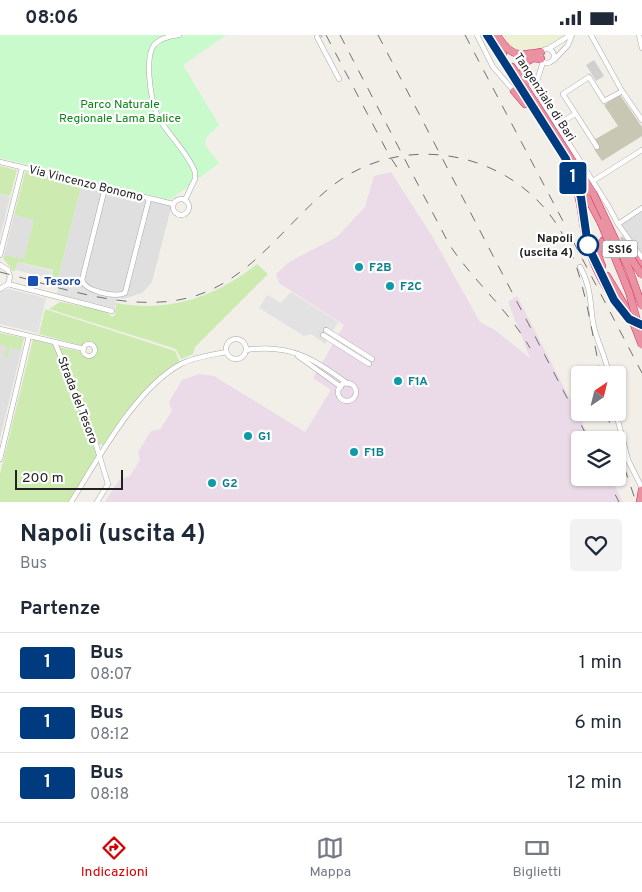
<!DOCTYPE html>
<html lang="it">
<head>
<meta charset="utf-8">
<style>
	:root { --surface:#fff; --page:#f2f2f3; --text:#1f2937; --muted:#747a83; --line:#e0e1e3; --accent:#d40000 }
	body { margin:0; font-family:Overpass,sans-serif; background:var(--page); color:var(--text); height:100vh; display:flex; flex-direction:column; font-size:19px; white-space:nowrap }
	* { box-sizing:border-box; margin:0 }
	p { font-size:16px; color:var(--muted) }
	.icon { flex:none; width:28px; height:28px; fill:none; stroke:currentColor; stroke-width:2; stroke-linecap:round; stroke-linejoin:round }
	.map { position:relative; height:467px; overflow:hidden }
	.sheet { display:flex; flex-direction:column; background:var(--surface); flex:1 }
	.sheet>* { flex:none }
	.badge { padding:0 10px; border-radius:4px; font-size:18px; line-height:32px }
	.needle { width:32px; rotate:35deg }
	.controls { position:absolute; left:571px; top:331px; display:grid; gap:10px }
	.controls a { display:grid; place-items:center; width:55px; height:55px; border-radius:5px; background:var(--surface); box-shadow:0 1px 4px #0004; font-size:25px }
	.scale { position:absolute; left:15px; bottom:12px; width:108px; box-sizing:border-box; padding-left:5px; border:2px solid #222; border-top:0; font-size:14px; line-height:18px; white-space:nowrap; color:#222; -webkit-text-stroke:4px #fff; paint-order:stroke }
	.map>.badge { position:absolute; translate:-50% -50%; box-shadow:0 0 0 2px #fff }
	h2 { padding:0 20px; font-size:19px; line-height:45px }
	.round { display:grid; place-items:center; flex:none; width:52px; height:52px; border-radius:5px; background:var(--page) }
	.overview { display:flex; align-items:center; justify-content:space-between; height:85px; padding:0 20px }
	h1 { font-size:24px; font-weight:700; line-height:38px }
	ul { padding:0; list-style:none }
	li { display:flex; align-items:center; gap:15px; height:60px; padding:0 20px; border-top:1px solid var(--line) }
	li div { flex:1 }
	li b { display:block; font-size:19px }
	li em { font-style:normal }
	li .badge { min-width:55px; font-weight:700; text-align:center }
	.status { display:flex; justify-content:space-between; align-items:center; height:35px; padding:0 25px; background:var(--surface); direction:ltr }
	.status svg { height:14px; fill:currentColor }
	.tabs { display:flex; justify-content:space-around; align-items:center; height:70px; border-top:1px solid var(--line); background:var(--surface); font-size:14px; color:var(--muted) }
	.tabs a { display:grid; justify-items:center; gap:2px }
	.tabs .active { color:var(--accent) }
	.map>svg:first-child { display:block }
</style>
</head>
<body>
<div class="status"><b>08:06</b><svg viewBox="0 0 49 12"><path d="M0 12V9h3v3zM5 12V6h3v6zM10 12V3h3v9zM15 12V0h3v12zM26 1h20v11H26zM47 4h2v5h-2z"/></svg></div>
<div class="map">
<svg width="642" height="467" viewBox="0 0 642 467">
	<rect width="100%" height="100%" fill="#f2efe9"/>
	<g fill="#e0dfdf">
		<polygon points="82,147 172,169 152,247 142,258 123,264 57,248"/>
		<polygon points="0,159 10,162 0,202"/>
		<polygon points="642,175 642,219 640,221 620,191"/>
		<polygon points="14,180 34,185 24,225 4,220"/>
		<polygon points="0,308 22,313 0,403"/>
	</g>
	<polygon fill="#ebdbe8" points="391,137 432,201 480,287 495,295 530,323 508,267 517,261 591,405 580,405 580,442 611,443 623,467 105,467 119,445 130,441 140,425 138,417 151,396 160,394 172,376 169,367 182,345 199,339 214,341 305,397 331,355 313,343 344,290 279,248 276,239 289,227 337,202 365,172 374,141"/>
	<polygon fill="#d0d0d0" points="594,25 604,41 596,46 586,30"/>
	<polygon fill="#c7c7b4" points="620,60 642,92 642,101 602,126 594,114 598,111 594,105 618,91 604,70"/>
	<polygon fill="#eef0d5" points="502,0 567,0 558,7 533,18 518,18 507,10 507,7"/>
	<g fill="#cdebb0">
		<polygon points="0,131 17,135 10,161 0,159"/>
		<polygon points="25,137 81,151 57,248 51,246 53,235 18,227 15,236 13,236 3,223 4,220 24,224 34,185 14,180"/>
		<path d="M257,229l11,10 -73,73 -2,7 -12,5 -5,-10 -127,-40 11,-7 46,9 6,6 3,-2 1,-12c53,10 100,-6 141,-39z"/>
		<polygon points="45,274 175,316 180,327 144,356 104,410 99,409 97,404 59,312 82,317 88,323 96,321 97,313 94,309 88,307 83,311 39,299"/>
		<polygon points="0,298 24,303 21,315 10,313 8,322 4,321 7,312 0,310"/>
		<polygon points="33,304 54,310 90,396 97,421 68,467 0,467 0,439"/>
	</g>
	<polygon fill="#c8facc" points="0,0 226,0 183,30 219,90 206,103 205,110 219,128 170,165 0,123"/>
	<g fill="#e2e2e2">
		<polygon points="17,227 53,236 51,244 16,235"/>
		<polygon points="60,249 117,262 115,273 57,259"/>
		<polygon points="9,254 46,263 38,298 0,289 0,256"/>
		<polygon points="291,257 338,287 325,309 311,299 304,301 259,273 267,260 281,268"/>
	</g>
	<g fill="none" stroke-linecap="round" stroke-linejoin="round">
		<polyline stroke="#c8c6c1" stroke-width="4.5" stroke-dasharray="4.5 2" stroke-linecap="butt" points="320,1 322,0"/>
		<polyline stroke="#c8c6c1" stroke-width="7" stroke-dasharray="7 3.5" stroke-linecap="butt" points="610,203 621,205 629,213"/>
		<g stroke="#a9a9a9" stroke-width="5.5">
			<g id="minor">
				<path d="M179,0c-9,1 -19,3 -25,10 -10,14 -3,61 6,75 11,18 28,33 35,52v7l-10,21"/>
				<polyline points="477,0 493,32 514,56"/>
				<polyline points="591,0 622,56 642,85"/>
				<polyline points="639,0 642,13"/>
				<polyline points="317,2 339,44"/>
				<circle cx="547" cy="21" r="7"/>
				<polyline points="548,14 570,0"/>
				<polyline points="554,25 568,10 572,0"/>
				<polyline points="543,27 536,49 541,64 609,172 618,189 642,223"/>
				<polyline points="557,90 575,79"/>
				<polyline points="597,112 563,59 589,42 604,66 619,58"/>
				<polyline points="0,127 173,169"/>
				<polyline points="593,146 642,115"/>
				<path d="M105,153l-23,92c3,11 33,18 43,13l24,-94"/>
				<circle cx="181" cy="172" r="8"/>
				<polyline points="618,189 642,173"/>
				<polyline points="0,220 22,133"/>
				<polyline points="0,230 8,235 10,242 8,249 0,254"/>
				<path d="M580,232c11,19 10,35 13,56 3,17 13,33 16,52"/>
				<polyline points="8,249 112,276"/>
				<polyline points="0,294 84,314"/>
				<polyline points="326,295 372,324"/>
				<polyline points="323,300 369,329"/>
				<circle cx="236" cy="314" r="10"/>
				<polyline points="55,308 93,400 108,449 97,467"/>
				<circle cx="89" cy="315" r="6"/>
				<path d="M246,315c43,-7 69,9 102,34"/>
				<polyline points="298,321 341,352"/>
				<circle cx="347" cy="357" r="9"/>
				<polyline points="616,378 628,425 642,453"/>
				<polyline points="0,424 29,301"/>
				<path d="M71,467c27,-43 65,-114 110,-138 13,-7 30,-9 45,-12"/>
			</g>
		</g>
		<g stroke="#dc2a67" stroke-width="8">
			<g id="highway">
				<polyline points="487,0 567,124 601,188"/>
				<polyline points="492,0 503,19"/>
				<path d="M498,2c13,20 22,19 43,15"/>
				<polyline points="512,32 593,158"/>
				<polyline points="525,47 522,39 526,27 533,23 541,24"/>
				<polyline points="514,56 525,69"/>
				<path d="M573,143c9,21 8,40 13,61 7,28 29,74 56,86"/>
				<polyline points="629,213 642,233"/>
				<polyline points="602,231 597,218 603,206"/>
				<polyline points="607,241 631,281"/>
				<polyline points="640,467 642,455"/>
			</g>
		</g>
		<use href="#minor" stroke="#fff" stroke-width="4.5"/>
		<use href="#highway" stroke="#e892a2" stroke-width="7"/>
		<g stroke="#707070" stroke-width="1" stroke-dasharray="10 10" stroke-linecap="butt">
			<polyline points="326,0 389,120 402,140"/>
			<path d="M340,0l109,209c24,37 59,65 81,104"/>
			<polyline points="378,0 589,405"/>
			<polyline points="465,0 564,188"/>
			<polyline points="573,206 642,338"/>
			<path d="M0,237c60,15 133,43 195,24 60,-19 93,-77 141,-113 75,-55 186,-28 228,54 21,40 27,94 37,138"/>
			<polyline points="607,378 614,405"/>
			<polyline points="618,414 635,464"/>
			<polyline points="606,442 619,467"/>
		</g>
		<g stroke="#dc2a67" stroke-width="8" stroke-linecap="butt">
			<g id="highway-bridge">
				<polyline points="593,158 629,234 642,271"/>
				<polyline points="601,188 629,257 642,304"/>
				<polyline points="622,210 642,240"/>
				<polyline points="631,282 642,310"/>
			</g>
		</g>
		<use href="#highway-bridge" stroke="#e892a2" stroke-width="7"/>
	</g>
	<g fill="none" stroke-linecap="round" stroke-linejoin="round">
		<g stroke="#fff" stroke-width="11">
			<polyline id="line" points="487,0 566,124 581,162 588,211 614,265 629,284 642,290"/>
		</g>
		<use href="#line" stroke="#003b80" stroke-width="8"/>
	</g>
	<circle fill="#fff" stroke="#003b80" stroke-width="2.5" cx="588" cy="210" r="10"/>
	<g fill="#0f9aa8" stroke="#fff" stroke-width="2">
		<circle cx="359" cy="232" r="5"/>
		<circle cx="390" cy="251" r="5"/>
		<circle cx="398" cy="346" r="5"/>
		<circle cx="248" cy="401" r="5"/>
		<circle cx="354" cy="417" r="5"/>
		<circle cx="212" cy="448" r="5"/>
	</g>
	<rect fill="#1a4fb4" stroke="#fff" stroke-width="2" x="27" y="240" width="12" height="12" rx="2.5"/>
	<g text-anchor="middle" stroke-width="4.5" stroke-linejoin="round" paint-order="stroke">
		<rect fill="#fff" stroke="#646464" stroke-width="1" x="602.5" y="205.5" width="35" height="17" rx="4"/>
		<g font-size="11" font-weight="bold" fill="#222">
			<text x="620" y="218">SS16</text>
		</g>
		<g font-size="12" fill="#222" stroke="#fff">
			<text transform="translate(545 62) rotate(57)" y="4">Tangenziale di Bari</text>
			<text transform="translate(86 148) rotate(14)" y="4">Via Vincenzo Bonomo</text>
			<text transform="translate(78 365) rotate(69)" y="4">Strada del Tesoro</text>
		</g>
		<g font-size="12" fill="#0c8416" stroke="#fff">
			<text x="120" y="73">Parco Naturale<tspan x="120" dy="14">Regionale Lama Balice</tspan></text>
		</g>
		<g font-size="12" font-weight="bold" fill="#222" stroke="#fff" text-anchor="end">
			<text x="573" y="207">Napoli<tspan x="573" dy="14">(uscita 4)</tspan></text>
		</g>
		<g font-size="12" font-weight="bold" fill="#0d838f" stroke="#fff" text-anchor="start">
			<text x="369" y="236">F2B</text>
			<text x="400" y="255">F2C</text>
			<text x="408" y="350">F1A</text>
			<text x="258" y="405">G1</text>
			<text x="364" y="421">F1B</text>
			<text x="222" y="452">G2</text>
		</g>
		<g font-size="12" font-weight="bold" fill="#164399" stroke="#fff" text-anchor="start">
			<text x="44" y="250">Tesoro</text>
		</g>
	</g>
</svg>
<div class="controls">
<a><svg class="needle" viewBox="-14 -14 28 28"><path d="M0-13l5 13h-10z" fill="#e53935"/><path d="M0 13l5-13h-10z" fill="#747a83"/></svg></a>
<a><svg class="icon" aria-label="layers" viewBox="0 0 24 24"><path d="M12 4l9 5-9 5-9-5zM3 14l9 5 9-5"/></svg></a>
</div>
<div class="scale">200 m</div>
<b class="badge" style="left:573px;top:143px;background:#003b80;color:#fff">1</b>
</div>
<section class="sheet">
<div class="overview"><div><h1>Napoli (uscita 4)</h1><p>Bus</p></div><a class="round"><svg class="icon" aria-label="heart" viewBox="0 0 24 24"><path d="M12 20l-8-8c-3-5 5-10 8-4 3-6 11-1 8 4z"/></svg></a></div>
<h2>Partenze</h2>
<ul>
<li><span class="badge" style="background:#003b80;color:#fff">1</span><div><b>Bus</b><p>08:07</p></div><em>1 min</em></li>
<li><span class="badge" style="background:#003b80;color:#fff">1</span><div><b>Bus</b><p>08:12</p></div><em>6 min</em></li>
<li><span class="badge" style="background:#003b80;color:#fff">1</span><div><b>Bus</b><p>08:18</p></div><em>12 min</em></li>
</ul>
</section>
<nav class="tabs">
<a class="active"><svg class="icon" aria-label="directions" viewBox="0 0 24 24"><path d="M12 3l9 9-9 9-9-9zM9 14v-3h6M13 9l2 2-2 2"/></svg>Indicazioni</a>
<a><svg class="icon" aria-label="map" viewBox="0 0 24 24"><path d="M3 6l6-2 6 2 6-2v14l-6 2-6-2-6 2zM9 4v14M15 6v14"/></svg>Mappa</a>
<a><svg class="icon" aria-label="tickets" viewBox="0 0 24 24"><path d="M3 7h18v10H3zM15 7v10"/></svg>Biglietti</a>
</nav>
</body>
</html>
